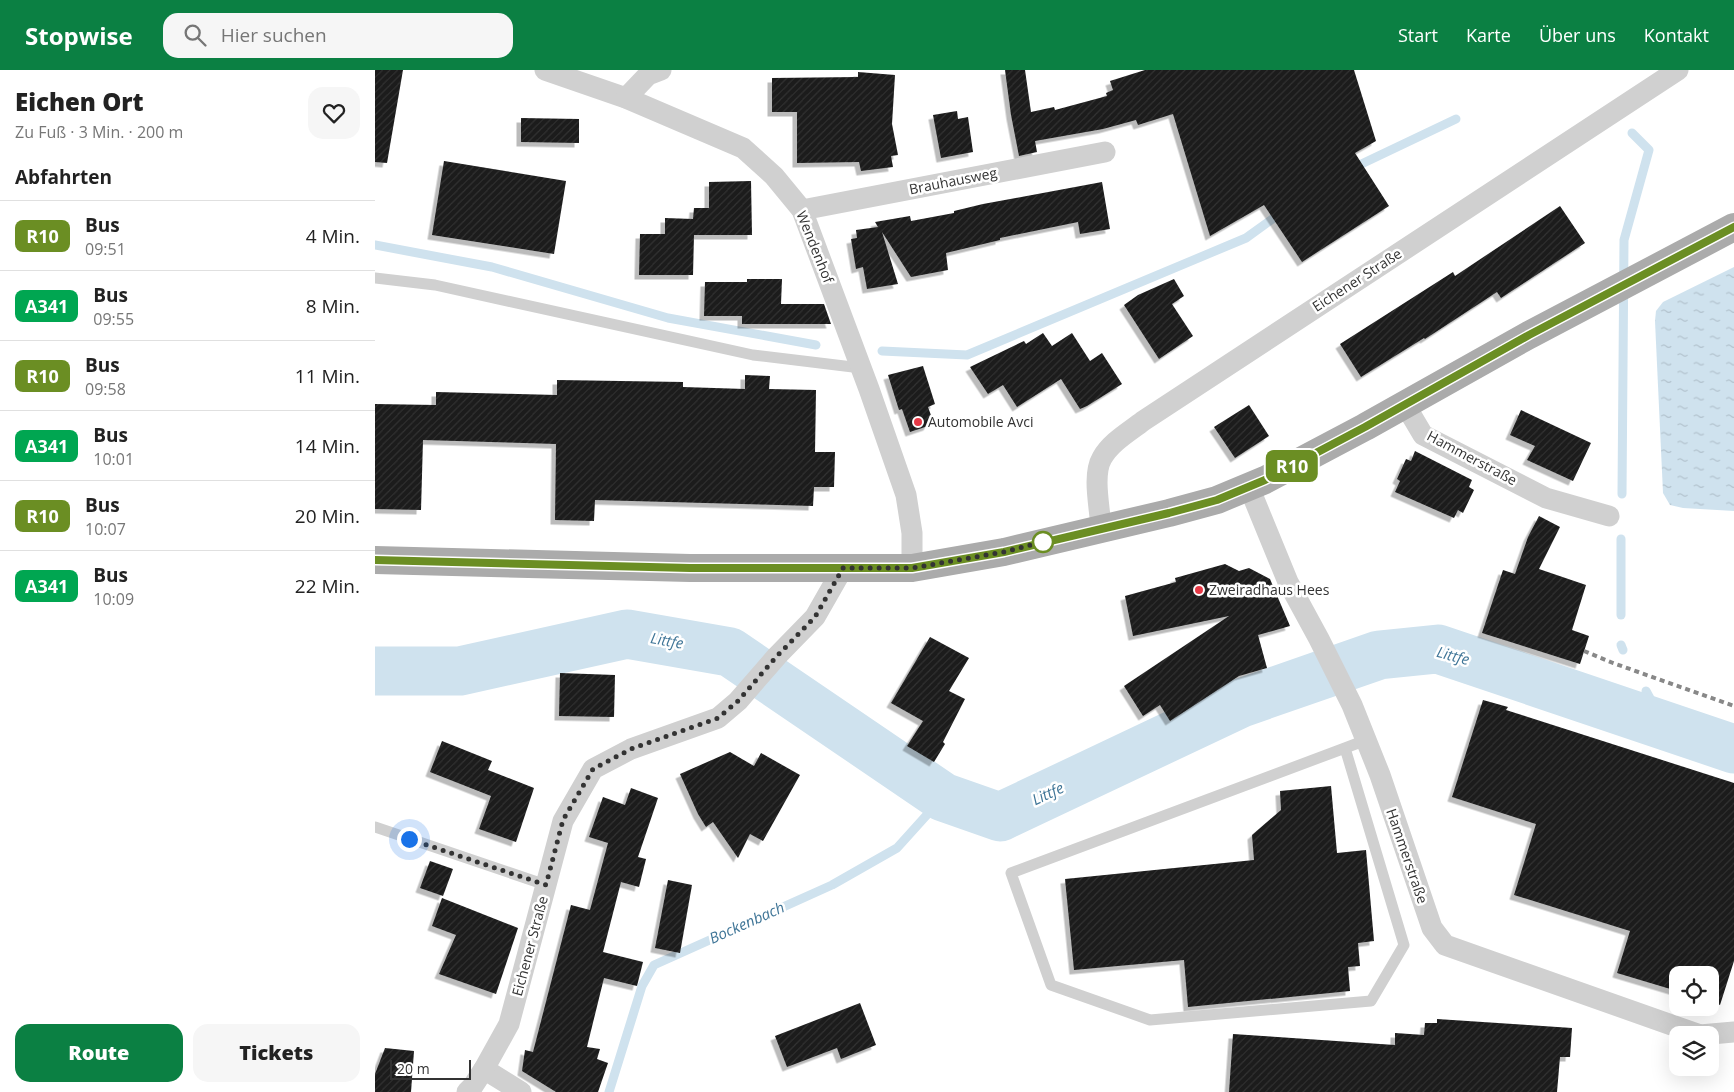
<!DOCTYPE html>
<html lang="de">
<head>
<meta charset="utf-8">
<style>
	:root { --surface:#fff; --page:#f6f6f6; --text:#222; --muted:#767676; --line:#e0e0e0; --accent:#0b8043 }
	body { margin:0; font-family:"Open Sans",sans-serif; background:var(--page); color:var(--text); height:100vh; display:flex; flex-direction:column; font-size:19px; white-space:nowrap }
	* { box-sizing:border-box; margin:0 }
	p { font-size:16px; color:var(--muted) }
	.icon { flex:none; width:28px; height:28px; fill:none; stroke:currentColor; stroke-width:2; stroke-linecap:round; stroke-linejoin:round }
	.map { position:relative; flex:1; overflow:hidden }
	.details { display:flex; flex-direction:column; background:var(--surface); width:375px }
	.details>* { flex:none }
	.badge { padding:0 10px; border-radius:8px; font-size:18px; line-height:32px }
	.controls { position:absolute; left:1294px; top:896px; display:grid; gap:10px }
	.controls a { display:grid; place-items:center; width:50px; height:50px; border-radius:10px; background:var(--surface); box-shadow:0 5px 20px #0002; font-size:25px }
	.scale { position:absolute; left:15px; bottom:12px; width:81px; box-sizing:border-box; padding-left:5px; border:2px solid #333; border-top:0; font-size:14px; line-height:18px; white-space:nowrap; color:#333; -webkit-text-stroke:4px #fff; paint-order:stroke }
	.you { position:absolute; width:25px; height:25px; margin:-12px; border:4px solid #fff; border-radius:50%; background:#1a73e8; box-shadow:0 0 0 8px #1a73e833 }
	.map>.badge { position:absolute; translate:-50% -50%; box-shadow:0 0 0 2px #fff }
	h2 { padding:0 15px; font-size:19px; line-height:45px }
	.round { display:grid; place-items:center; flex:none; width:52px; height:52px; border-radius:15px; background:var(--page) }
	.summary { display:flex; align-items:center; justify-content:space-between; height:85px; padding:0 15px }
	h1 { font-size:24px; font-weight:800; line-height:38px }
	.action { display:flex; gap:10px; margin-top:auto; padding:10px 15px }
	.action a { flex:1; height:58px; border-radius:15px; background:var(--accent); color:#fff; font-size:20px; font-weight:800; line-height:58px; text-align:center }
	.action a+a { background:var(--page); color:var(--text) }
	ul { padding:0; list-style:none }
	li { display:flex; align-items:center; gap:15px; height:70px; padding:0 15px; border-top:1px solid var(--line) }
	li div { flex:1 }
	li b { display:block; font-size:19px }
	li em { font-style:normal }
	li .badge { min-width:55px; font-weight:700; text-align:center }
	header { display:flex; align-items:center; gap:30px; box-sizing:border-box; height:70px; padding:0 25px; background:var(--accent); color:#fff }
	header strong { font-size:24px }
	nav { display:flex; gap:28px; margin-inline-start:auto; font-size:18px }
	.search { width:350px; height:45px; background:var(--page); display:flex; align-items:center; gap:12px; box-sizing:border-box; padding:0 18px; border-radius:15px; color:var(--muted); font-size:19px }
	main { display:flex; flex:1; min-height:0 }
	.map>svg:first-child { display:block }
</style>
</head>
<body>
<header>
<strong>Stopwise</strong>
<div class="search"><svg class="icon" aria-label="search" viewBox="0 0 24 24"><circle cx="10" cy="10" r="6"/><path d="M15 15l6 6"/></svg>Hier suchen</div>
<nav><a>Start</a><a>Karte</a><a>Über uns</a><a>Kontakt</a></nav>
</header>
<main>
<section class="details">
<div class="summary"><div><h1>Eichen Ort</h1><p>Zu Fuß · 3 Min. · 200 m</p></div><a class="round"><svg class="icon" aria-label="heart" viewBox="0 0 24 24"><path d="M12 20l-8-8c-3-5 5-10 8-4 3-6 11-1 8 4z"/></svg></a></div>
<h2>Abfahrten</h2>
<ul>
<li><span class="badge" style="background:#6b8e23;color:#fff">R10</span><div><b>Bus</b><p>09:51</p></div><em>4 Min.</em></li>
<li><span class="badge" style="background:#00a651;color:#fff">A341</span><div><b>Bus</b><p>09:55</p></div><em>8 Min.</em></li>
<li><span class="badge" style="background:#6b8e23;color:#fff">R10</span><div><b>Bus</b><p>09:58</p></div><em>11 Min.</em></li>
<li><span class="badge" style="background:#00a651;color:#fff">A341</span><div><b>Bus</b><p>10:01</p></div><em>14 Min.</em></li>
<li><span class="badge" style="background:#6b8e23;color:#fff">R10</span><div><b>Bus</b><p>10:07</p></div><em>20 Min.</em></li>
<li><span class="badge" style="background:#00a651;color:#fff">A341</span><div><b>Bus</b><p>10:09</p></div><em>22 Min.</em></li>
</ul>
<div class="action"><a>Route</a><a>Tickets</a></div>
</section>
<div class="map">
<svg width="1359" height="1022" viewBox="0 0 1359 1022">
	<defs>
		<pattern id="water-ripples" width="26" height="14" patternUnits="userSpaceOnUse" patternTransform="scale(1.25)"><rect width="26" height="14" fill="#cfe2ee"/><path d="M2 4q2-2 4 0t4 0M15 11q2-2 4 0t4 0" fill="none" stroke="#b2c2cd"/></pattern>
		<pattern id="building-hatch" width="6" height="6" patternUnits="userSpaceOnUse" patternTransform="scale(1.25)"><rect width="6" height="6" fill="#1a1a1a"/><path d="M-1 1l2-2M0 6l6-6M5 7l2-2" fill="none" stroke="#333"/></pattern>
		<filter id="shadow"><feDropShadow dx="-4.5" dy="4.5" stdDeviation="0" flood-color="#0004"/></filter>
	</defs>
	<rect width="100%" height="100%" fill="#fff"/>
	<polygon fill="url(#water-ripples)" points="1359,197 1359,441 1308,438 1295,435 1288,423 1280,251 1281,241 1288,232"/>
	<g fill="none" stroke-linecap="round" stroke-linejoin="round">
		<g stroke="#cfe2ee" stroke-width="9">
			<polyline points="978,98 1081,49"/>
			<polyline points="0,175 117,197 293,248 441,275"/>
			<polyline points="507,281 592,285 871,168 907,142"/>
			<polyline points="1247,424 1249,170 1274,80 1257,63"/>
			<polyline points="1246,545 1246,469"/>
			<polyline points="1246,575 1248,580"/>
			<polyline points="1271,621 1290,656"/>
			<polyline points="234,1022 267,916 279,895 457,815 522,778 568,727"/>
		</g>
		<polyline stroke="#cfe2ee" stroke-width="49" points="0,601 85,601 252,564 355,582 568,727 625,747 866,633 1004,585 1063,579 1359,679"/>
	</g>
	<g fill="url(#building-hatch)" filter="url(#shadow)">
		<polygon points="0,0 28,0 12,93 0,92"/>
		<polygon points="630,0 650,0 656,42 679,37 680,40 732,26 731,23 738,20 735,11 770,0 979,0 1001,71 980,83 1014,136 927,192 889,135 835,166 798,44 763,55 761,50 728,59 660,71 662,82 644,86 636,45"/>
		<polygon points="483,2 520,5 517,54 523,85 516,86 518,97 486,101 484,92 422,93 422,42 397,42 397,8 483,7"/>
		<polygon points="582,41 583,49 593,47 598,82 566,88 558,45"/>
		<polygon points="146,48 204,49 204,73 146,72"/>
		<polygon points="69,91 191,111 179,184 57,165"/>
		<polygon points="376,111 377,165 319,165 318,205 264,205 265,164 290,164 290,148 318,149 319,138 334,138 334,112"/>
		<polygon points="727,112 735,159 705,164 703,152 625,168 625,170 571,183 573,200 536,207 507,162 523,214 492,219 488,197 481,199 476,169 482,168 481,160 503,157 500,152 535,146 536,151 579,143 579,141 608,134"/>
		<polygon points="1185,136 1210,173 1126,228 1122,222 1050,269 1049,268 986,307 965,274 1078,202 1080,206"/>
		<polygon points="372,209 407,209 406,234 449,234 456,254 367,254 367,246 329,246 330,212 372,212"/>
		<polygon points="799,209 809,226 797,234 818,266 784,289 749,235 763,225"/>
		<polygon points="668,263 677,276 697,263 715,291 727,283 747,314 712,336 705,339 686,309 642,337 628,315 613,324 595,297 649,271 651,274"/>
		<polygon points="548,296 560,334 553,337 557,348 553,356 535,362 527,339 524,340 513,305"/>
		<polygon points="370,305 395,306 394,319 441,320 440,382 460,382 459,417 439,417 438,436 220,430 219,451 180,450 181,374 48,370 46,440 0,439 0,334 61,335 61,322 182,325 182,310 308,312 308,317 370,319"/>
		<polygon points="874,335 894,366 860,388 839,357"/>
		<polygon points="1146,340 1216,373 1198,411 1152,390 1160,376 1135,365"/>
		<polygon points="1040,381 1097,410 1094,417 1099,420 1088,443 1083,440 1079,448 1020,422 1025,411 1022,409 1031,389 1036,391"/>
		<polygon points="1164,446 1185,457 1164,499 1211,515 1197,560 1214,566 1205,594 1107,563 1128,500 1140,504 1153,467"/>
		<polygon points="850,494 864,501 874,498 895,509 915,556 883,565 892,598 864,606 795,651 785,635 768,646 749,616 854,546 758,566 750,526 801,512 800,508"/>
		<polygon points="555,567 594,588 574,621 590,629 568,672 570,674 559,692 532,676 548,651 516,633"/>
		<polygon points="185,603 240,605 239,647 184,646"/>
		<polygon points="1108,630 1133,637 1131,640 1359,713 1359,891 1345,935 1335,931 1335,905 1302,905 1302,921 1242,903 1255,861 1139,825 1161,754 1077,727"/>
		<polygon points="67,671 117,691 113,700 159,718 141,772 104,759 116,726 55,702"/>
		<polygon points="355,682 379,696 386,683 425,705 388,771 375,764 363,788 338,752 331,757 323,744 305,704"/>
		<polygon points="956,716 962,783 991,780 999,871 983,873 985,896 973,897 975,921 813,937 809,890 699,900 690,809 879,790 877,765 906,740 905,721"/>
		<polygon points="256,718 283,728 263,787 271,789 264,817 246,812 228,882 268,892 262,916 229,908 212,977 225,979 222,989 233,993 223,1022 181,1022 147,1001 150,980 158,982 196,835 215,840 233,773 214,767 228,727 250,735"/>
		<polygon points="55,791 78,799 68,826 45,818"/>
		<polygon points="293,810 317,815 305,883 280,878"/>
		<polygon points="67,828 143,858 121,924 64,904 81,865 57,856"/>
		<polygon points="485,933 501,975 466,989 462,978 412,997 400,966"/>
		<polygon points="1062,949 1197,958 1195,987 1185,987 1182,1022 854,1022 858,964 1020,975 1020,963 1049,965 1050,953 1062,953"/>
		<polygon points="10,978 39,981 36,1022 0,1022 0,1004"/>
	</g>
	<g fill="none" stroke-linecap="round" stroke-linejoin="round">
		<g stroke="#d0d0d0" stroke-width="11">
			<polyline points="0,208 60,215 378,285 486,298"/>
			<polyline points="970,678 1029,875 996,931 775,950 676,915 636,803 970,678 991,670"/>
			<polyline points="0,757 171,815"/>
		</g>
		<g stroke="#d0d0d0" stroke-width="21">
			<polyline points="170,0 251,28 368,78 399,106 427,140 494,319 531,425 537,463 537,498"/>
			<polyline points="251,28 273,5 286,0"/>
			<polyline points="427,140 730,82"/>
			<polyline points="1029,333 1048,365 1171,428 1234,446"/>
			<polyline points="874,417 913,512 944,569 977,635 1005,705 1057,858 1070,875 1325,965 1359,962"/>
			<path d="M726,458c-1,-20 -9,-53 1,-70 9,-16 27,-26 41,-37l535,-351"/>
			<polyline points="109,999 146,1022"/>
			<polyline points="92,1022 98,1016 109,999 134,954 188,751 218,699 256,679 343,648 363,631 402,586 440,547 468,498"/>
		</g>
		<polyline stroke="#ababab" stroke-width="28" points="0,490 315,498 537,498 629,482 794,443 842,430 890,410 990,357 1154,265 1359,157"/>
		<polyline stroke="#888" stroke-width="4" stroke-dasharray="5 4" stroke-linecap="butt" points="1209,581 1238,593 1359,636"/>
	</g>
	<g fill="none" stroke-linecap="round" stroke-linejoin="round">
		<g stroke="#fff" stroke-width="11">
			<polyline id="line" points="0,490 315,498 537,498 629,482 794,443 842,430 890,410 990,357 1154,265 1359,157"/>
		</g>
		<use href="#line" stroke="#6b8e23" stroke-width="8"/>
		<polyline stroke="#333" stroke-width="5" stroke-dasharray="0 9" points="34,769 171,815 188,750 218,699 256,679 343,648 363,631 402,586 440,547 468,498 537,498 629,482 668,472"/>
	</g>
	<g fill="#e63946" stroke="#fff" stroke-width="2">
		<circle cx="543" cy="352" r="5"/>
		<circle cx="824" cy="520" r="5"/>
	</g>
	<circle fill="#fff" stroke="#6b8e23" stroke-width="2.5" cx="668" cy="472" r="10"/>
	<g text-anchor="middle" stroke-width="5" stroke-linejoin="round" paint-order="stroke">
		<g font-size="14" fill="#333" stroke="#fff">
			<text transform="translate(578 111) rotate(-11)" y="5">Brauhausweg</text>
			<text transform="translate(440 177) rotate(68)" y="5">Wendenhof</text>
			<text transform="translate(982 210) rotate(-33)" y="5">Eichener Straße</text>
			<text transform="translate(1097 388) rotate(28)" y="5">Hammerstraße</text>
			<text transform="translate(1032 786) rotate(71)" y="5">Hammerstraße</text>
			<text transform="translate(155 876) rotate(-75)" y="5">Eichener Straße</text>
		</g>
		<g font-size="14" fill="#333" stroke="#fff" text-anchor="start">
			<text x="553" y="357">Automobile Avci</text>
			<text x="834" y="525">Zweiradhaus Hees</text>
		</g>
		<g font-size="15" font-style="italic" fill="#3f7597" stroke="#fff">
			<text transform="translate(292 571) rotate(10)" y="5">Littfe</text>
			<text transform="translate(1078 586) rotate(15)" y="5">Littfe</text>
			<text transform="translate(673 724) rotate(-25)" y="5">Littfe</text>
			<text transform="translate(372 853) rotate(-24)" y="5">Bockenbach</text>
		</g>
	</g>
</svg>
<div class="controls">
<a><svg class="icon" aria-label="locate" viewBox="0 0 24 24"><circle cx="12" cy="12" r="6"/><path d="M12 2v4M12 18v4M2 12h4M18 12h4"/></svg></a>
<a><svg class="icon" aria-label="layers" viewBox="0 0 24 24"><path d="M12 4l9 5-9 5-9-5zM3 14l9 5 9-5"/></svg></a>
</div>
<div class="scale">20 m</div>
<div class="you" style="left:34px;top:769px"></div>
<b class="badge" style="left:917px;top:396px;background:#6b8e23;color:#fff">R10</b>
</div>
</main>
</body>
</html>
